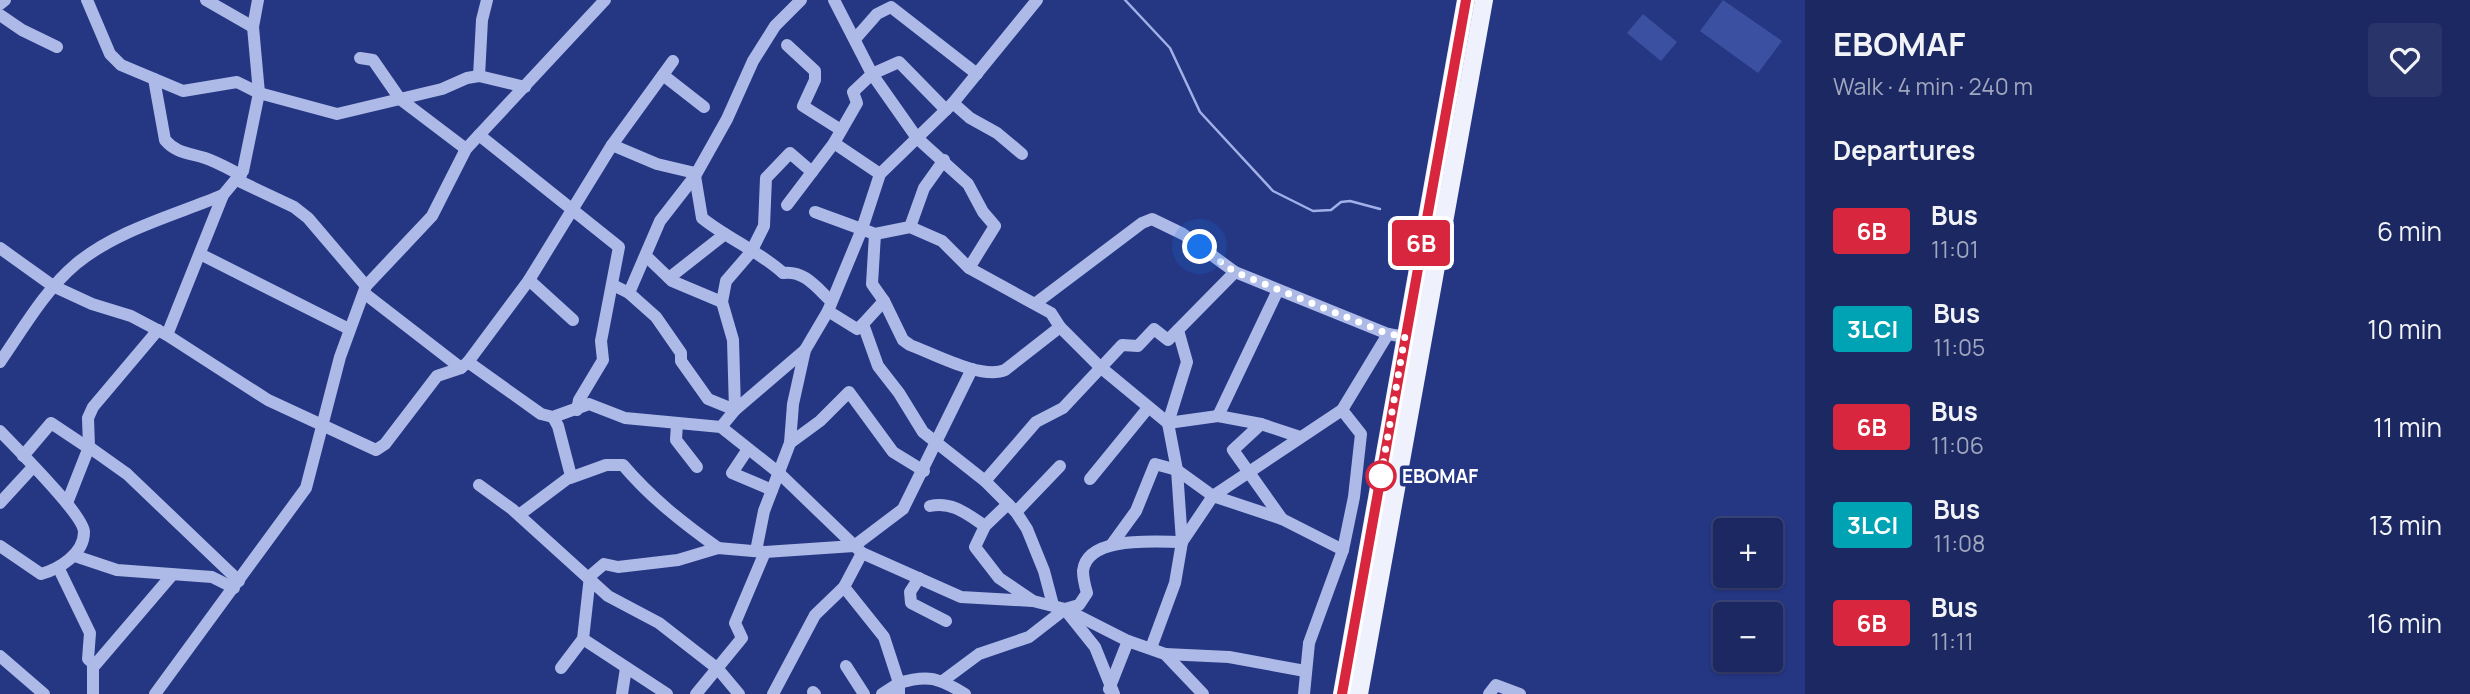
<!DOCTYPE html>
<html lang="en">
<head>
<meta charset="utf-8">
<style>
	:root { --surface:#1c2862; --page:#29346b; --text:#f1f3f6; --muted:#a0a6be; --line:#3a4477 }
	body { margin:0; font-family:Manrope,sans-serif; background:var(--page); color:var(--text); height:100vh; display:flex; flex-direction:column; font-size:26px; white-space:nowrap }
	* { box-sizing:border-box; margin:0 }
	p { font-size:23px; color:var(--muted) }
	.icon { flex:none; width:38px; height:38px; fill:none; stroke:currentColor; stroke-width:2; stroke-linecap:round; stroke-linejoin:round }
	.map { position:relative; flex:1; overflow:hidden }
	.details { display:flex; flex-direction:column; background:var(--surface); width:665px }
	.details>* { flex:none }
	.badge { padding:0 14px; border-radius:5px; font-size:24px; line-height:46px }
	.fabs { position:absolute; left:1713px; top:518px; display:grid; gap:14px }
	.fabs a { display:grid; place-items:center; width:70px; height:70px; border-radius:7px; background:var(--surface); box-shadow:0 2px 5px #0004,0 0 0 2px var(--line); font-size:35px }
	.you { position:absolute; width:35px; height:35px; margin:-18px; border:5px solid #fff; border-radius:50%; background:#1a73e8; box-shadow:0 0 0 10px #1a73e833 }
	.map>.badge { position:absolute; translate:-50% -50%; box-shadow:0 0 0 4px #fff }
	h2 { padding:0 28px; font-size:26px; line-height:63px }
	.round { display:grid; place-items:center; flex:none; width:74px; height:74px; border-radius:7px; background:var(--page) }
	.head { display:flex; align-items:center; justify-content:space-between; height:119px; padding:0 28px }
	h1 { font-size:33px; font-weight:700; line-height:52px }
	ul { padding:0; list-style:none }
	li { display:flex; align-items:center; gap:21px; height:98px; padding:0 28px }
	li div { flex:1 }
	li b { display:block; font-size:26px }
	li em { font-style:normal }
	li .badge { min-width:77px; font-weight:700; text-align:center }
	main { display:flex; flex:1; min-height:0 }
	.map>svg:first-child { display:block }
</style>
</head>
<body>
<main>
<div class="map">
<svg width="1805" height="694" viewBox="0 0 1805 694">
	<rect width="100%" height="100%" fill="#253683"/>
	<g fill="#3c50a1">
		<polygon points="1723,0 1782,41 1758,73 1700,31"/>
		<polygon points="1643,14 1677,42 1661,61 1627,33"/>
	</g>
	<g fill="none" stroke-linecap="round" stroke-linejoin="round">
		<polyline stroke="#a2b0e8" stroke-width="2.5" points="1125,0 1170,48 1200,112 1273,191 1313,211 1331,210 1341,202 1350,201 1380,209"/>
		<g stroke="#adb9e7" stroke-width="12">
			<polyline points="87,0 110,54 121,65 183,91 237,82 259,93 337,114 442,89 467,78 479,76 525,87"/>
			<polyline points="206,0 253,27"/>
			<polyline points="834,0 872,74 917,138 968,184 983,212 995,226 969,268"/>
			<polyline points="0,4 5,0"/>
			<polyline points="0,15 22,30 57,47"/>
			<polyline points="855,39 877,14 891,7 977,74"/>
			<polyline points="787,45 815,71 815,80 803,106 841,130"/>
			<polyline points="360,58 373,60 400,99 466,149"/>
			<polyline points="663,75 704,107"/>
			<polyline points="479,76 482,20 487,0"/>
			<path d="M154,79l11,61c11,13 24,13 40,18 12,4 24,11 36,17"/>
			<polyline points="953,103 970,118 997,133 1022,154"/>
			<polyline points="479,135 619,247 601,341 603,360 579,400 577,410"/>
			<polyline points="834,143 880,174"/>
			<polyline points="612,145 657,164 695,173"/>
			<path d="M695,176l7,42c26,21 57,33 81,55 21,-3 33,14 48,28"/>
			<polyline points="237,180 294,207 308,218 366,286"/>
			<polyline points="787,205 834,143 857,103 853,92 872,74 899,62 946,110"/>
			<polyline points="815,212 875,234 910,227 942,241 969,268 1051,313 1060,327 1099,366 1168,423 1218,416 1261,424 1300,437"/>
			<polyline points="910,227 924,188 944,160"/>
			<path d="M875,234l-3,50 12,17 19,39 7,5c24,9 72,35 95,25l55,-43"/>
			<polyline points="0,248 53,286 92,304 131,316 167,335 268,400 376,450 385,444 437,376 461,368 468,362 529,280 612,145 673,61"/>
			<polyline points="200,254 349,329"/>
			<polyline points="647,257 672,281 722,302"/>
			<polyline points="669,278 725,234"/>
			<polyline points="529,280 573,320"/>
			<polyline points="613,285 629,293 656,317 681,353 681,361 708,399 735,410 733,340 722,302 726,281 751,252 764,226 766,178 790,153 812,172"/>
			<polyline points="364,293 461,368"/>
			<polyline points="629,293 660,221 695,176 727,119 753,61 775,26 801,0"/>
			<polyline points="1036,303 1142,223 1152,219 1183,234 1235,272 1388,334 1411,338"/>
			<polyline points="828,311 857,329 863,324 878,366 899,393 923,432 985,481 1016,512 1027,529 1044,571 1053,605"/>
			<polyline points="863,324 884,301"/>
			<polyline points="167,335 223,195 243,171 259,93 253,27 258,0"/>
			<path d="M0,362c23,-33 45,-72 76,-98 41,-34 99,-49 147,-69"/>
			<polyline points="468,362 541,414 553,417 589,404 625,418 721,427 779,473 862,553 961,597 1033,601 1065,609 1128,641 1165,654 1203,694"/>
			<polyline points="1218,416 1278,290"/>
			<polyline points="677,423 676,440 697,467"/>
			<polyline points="1261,424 1233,450 1282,519"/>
			<polyline points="721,427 735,410 805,350"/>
			<path d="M0,431c15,16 84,84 84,101 0,22 -25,37 -43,42l-41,-28"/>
			<polyline points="790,443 820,421 849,392 893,452 924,471"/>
			<polyline points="89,447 88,418 93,407 158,330"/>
			<polyline points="748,449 732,473 772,490"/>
			<polyline points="23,456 51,423 87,447"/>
			<path d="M570,478l36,-13h17c28,33 60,58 95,83"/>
			<polyline points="1090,479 1148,408"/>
			<polyline points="985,481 1036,422 1063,408 1122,345 1138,346 1154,329 1168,340 1235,272"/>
			<polyline points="479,485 512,509 608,596 659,623 718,669 739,694"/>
			<polyline points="0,503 33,467"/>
			<polyline points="67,503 89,447 127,474 239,581"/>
			<polyline points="1008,504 985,526 975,547 999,578 1033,601"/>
			<path d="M930,506c22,-5 37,8 55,20"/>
			<polyline points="1016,512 1060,466"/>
			<polyline points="519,515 571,476 558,426 553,417"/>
			<polyline points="1182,542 1213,496 1342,410 1388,334"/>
			<polyline points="1112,544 1136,511 1155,464 1177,470 1213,496 1282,519 1343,550"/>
			<polyline points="756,551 764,511 790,443 793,404 805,350 828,311 862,229 880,174 953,103 1037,0"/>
			<path d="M862,553l-18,34 40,50 15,46c29,-9 40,-5 66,11"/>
			<polyline points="75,556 117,570 212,577 234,588"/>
			<polyline points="59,569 90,633 88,659 95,665 172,575"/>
			<polyline points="919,578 910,592 911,603 946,621"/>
			<polyline points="1067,612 1095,647 1114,694"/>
			<polyline points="583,639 667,694"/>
			<polyline points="1151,648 1175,583 1182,542 1177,470 1168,423 1187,362 1178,330"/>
			<polyline points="1165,654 1229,657 1305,671"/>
			<polyline points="0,656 44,694"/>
			<polyline points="93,665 93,694"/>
			<polyline points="846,666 864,694"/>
			<polyline points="561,668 583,639 590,576 604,564 618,567 678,560 718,548 765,552 854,546 903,509 972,369"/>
			<path d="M944,680l35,-26 50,-17 36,-28 14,-4 8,-12c-2,-7 -4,-15 -4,-22 4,-36 73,-29 99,-29"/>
			<polyline points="1109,689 1128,641"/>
			<polyline points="813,692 815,694"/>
			<polyline points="155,694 306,488 340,357 366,286 432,216 466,149 605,0"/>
			<polyline points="622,694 626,668"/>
			<polyline points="696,694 742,638 735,623 765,552"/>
			<polyline points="773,694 815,615 844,587"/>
			<polyline points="882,694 899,683 899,694"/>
			<polyline points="1304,694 1309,643 1343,550 1354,497 1361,434 1342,410"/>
			<polyline points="1489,694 1496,685 1520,694"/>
		</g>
		<g stroke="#eff1fd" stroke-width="18">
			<polyline points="1342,694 1466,0"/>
			<polyline points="1359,694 1484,0"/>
		</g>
	</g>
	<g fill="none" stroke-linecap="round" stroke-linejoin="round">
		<g stroke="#fff" stroke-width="16">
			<polyline id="line" points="1342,694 1466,0"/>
		</g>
		<use href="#line" stroke="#d7263d" stroke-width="10"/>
		<polyline stroke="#fff" stroke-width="7" stroke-dasharray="0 12.6" points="1200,247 1235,272 1388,334 1405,336 1381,476"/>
	</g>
	<circle fill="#fff" stroke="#d7263d" stroke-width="3.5" cx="1381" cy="476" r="14"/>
	<g text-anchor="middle" stroke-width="7" stroke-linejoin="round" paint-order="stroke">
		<g font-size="19" font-weight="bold" fill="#fff" stroke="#253683" text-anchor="start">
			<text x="1402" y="483">EBOMAF</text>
		</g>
	</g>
</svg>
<div class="fabs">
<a>+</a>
<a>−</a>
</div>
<div class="you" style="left:1200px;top:247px"></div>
<b class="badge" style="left:1421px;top:243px;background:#d7263d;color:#fff">6B</b>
</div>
<section class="details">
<div class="head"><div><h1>EBOMAF</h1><p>Walk · 4 min · 240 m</p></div><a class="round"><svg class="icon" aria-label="heart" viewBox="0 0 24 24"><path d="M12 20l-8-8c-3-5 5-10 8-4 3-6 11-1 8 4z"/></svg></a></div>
<h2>Departures</h2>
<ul>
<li><span class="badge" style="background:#d7263d;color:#fff">6B</span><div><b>Bus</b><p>11:01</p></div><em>6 min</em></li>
<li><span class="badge" style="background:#00a3b4;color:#fff">3LCI</span><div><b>Bus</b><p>11:05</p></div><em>10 min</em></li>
<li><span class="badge" style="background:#d7263d;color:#fff">6B</span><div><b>Bus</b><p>11:06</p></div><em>11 min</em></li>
<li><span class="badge" style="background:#00a3b4;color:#fff">3LCI</span><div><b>Bus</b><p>11:08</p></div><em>13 min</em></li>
<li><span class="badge" style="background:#d7263d;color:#fff">6B</span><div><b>Bus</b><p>11:11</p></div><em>16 min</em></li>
</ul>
</section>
</main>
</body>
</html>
